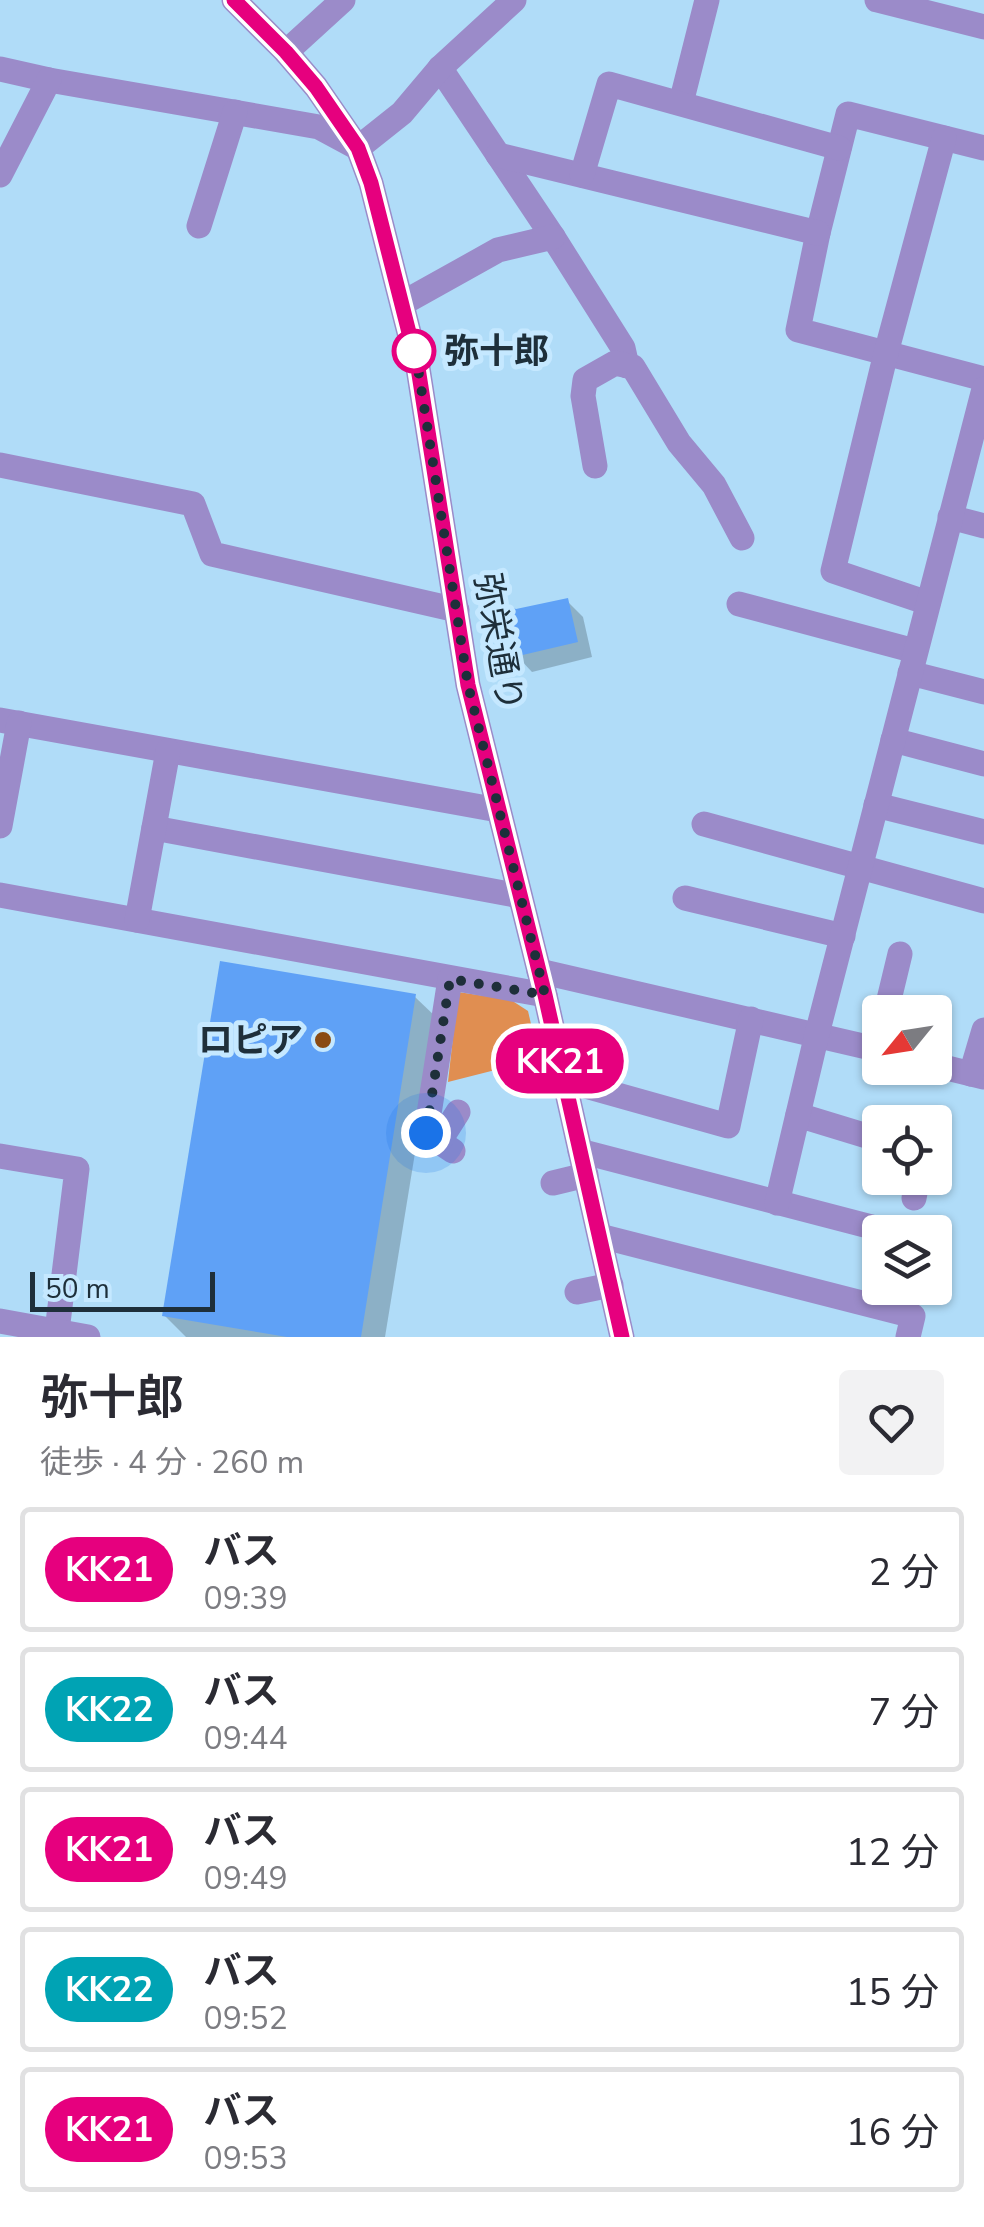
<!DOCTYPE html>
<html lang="ja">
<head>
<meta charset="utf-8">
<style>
	:root { --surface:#fff; --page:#f2f2f3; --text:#2b2b33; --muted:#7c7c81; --line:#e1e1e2 }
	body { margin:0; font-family:"Nunito Sans","Noto Sans JP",sans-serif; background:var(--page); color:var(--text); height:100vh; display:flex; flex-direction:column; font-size:38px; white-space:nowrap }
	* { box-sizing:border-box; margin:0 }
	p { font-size:32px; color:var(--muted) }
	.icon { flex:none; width:55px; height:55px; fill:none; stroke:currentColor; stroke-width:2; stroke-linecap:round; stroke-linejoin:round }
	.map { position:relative; height:1337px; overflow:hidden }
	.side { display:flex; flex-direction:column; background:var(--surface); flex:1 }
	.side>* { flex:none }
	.badge { padding:0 20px; border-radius:32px; font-size:35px; line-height:65px }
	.needle { width:65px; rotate:240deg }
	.tools { position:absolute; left:862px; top:995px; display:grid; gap:20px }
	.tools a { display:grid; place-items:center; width:90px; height:90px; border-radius:10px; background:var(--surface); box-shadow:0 2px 8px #0004; font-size:50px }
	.scale { position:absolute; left:30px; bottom:25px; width:185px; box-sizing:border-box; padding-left:10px; border:5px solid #1e2f3a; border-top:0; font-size:28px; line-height:35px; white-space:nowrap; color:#1e2f3a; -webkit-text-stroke:8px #c5e8ff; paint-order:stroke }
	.you { position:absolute; width:50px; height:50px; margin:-25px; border:8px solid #fff; border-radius:50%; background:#1a73e8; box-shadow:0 0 0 15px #1a73e833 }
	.map>.badge { position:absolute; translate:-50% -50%; box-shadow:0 0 0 5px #fff }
	.round { display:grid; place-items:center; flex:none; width:105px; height:105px; border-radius:10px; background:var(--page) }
	.headline { display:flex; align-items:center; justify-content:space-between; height:170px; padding:0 40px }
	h1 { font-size:48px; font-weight:600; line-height:75px }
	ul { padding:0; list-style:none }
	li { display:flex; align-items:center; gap:30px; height:125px; margin:0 20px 15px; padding:0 20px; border:5px solid var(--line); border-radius:10px }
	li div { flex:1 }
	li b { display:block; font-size:38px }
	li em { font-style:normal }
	li .badge { min-width:110px; font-weight:700; text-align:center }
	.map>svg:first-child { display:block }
</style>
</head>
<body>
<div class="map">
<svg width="984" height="1337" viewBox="0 0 984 1337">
	<rect width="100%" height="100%" fill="#b0dcf8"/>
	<polygon fill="#e08e51" points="458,992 511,1000 528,1011 539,1059 448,1082"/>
	<g fill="#0003">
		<polygon points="567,601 583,617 592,657 532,672 516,655 511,632 504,625 516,611"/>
		<polygon points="415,997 437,1018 385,1337 186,1337 165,1316"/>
	</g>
	<g fill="#5fa1f6">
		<polygon points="568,598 578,642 514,657 508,627 502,626 497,616 500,607 505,605 516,609"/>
		<polygon points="220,961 416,994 361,1337 287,1337 162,1316"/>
	</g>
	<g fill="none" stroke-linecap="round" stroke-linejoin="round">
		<g stroke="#9b8bc9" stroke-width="25">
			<polyline points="234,0 286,52 316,87 358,148 371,183 418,368 468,685 545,995 622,1337"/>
			<polyline points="877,0 984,27"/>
			<polyline points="286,52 343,0"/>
			<polyline points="440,68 553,237 623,348 627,366"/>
			<polyline points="0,69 49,80 319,127 358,148 402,113 440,68 514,0"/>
			<polyline points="681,103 707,0"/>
			<polyline points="984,148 848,114 818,233 798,330 984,379"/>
			<polyline points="498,155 818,233"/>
			<polyline points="0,175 49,80"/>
			<polyline points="582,175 609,84 839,148"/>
			<polyline points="199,226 235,112"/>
			<polyline points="403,303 498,250 553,237"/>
			<polyline points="0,465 193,504 212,554 457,610"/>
			<polyline points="595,466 583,396 585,380 615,363 633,367 679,443 714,485 742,538"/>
			<polyline points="950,517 984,526"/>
			<polyline points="928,603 833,571 886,353 944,138"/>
			<polyline points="739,604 915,651"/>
			<polyline points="910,673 984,692"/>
			<polyline points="0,720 498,810"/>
			<polyline points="893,740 984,764"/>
			<polyline points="876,805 984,832"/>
			<polyline points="704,824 984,901"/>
			<polyline points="0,826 19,723"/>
			<polyline points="154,828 520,896"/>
			<polyline points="0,895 545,995"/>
			<polyline points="685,898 843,936"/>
			<polyline points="137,920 168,751"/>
			<polyline points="539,971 880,1050"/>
			<polyline points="450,979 426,1133 453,1151"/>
			<polyline points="886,1012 900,954"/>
			<polyline points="935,1065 984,1077"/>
			<polyline points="971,1074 984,1030"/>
			<polyline points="564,1080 728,1126 751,1019"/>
			<polyline points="798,1115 880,1140"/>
			<polyline points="439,1142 458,1112"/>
			<polyline points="580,1151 891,1232"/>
			<polyline points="0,1156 77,1169 57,1331"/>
			<polyline points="553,1183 586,1175"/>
			<polyline points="914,1198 918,1178"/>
			<polyline points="777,1203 817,1034 984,389"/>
			<polyline points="600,1236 913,1316 908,1337"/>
			<polyline points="577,1292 611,1285"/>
			<polyline points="0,1321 88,1337"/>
		</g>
	</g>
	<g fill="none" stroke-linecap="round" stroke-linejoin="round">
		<g stroke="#fff" stroke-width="22">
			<polyline id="line" points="234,0 286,52 316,87 358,148 371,183 418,368 468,685 545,995 622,1337"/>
		</g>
		<use href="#line" stroke="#e6007e" stroke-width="15"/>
		<polyline stroke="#1e2f3a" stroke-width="10" stroke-dasharray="0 18" points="414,351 410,336 418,368 468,685 545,995 450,979 426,1133"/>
	</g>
	<circle fill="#fff" stroke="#e6007e" stroke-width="5" cx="414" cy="351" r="20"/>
	<circle fill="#8a4b13" stroke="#c5e8ff" stroke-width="4" cx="323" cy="1040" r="10"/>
	<g text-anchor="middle" stroke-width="10" stroke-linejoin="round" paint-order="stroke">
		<g font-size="35" font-weight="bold" fill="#1e2f3a" stroke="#c5e8ff" text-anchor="start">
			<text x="444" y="363">弥十郎</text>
		</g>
		<g font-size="35" fill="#1e2f3a" stroke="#c5e8ff">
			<text transform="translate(499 642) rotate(80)" y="12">弥栄通り</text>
		</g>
		<g font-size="35" font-weight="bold" fill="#1e2f3a" stroke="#c5e8ff" text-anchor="end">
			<text x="303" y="1052">ロピア</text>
		</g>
	</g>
</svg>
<div class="tools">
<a><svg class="needle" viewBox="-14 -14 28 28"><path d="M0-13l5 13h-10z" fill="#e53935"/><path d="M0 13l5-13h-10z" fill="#7c7c81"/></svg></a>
<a><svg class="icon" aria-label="locate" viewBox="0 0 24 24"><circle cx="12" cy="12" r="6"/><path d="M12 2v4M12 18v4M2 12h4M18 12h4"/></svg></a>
<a><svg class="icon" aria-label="layers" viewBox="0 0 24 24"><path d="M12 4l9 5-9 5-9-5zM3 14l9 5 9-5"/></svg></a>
</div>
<div class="scale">50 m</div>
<div class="you" style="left:426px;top:1133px"></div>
<b class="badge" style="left:560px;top:1061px;background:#e6007e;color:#fff">KK21</b>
</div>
<section class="side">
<div class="headline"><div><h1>弥十郎</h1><p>徒歩 · 4 分 · 260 m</p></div><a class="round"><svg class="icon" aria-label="heart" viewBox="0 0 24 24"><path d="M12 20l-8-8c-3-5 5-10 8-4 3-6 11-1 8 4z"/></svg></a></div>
<ul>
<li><span class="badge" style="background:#e6007e;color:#fff">KK21</span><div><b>バス</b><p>09:39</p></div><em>2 分</em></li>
<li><span class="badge" style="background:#00a3b4;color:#fff">KK22</span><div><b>バス</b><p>09:44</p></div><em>7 分</em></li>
<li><span class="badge" style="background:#e6007e;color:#fff">KK21</span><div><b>バス</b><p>09:49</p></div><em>12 分</em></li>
<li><span class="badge" style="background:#00a3b4;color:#fff">KK22</span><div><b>バス</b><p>09:52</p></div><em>15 分</em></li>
<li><span class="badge" style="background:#e6007e;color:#fff">KK21</span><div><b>バス</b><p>09:53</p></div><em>16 分</em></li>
</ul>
</section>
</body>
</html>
